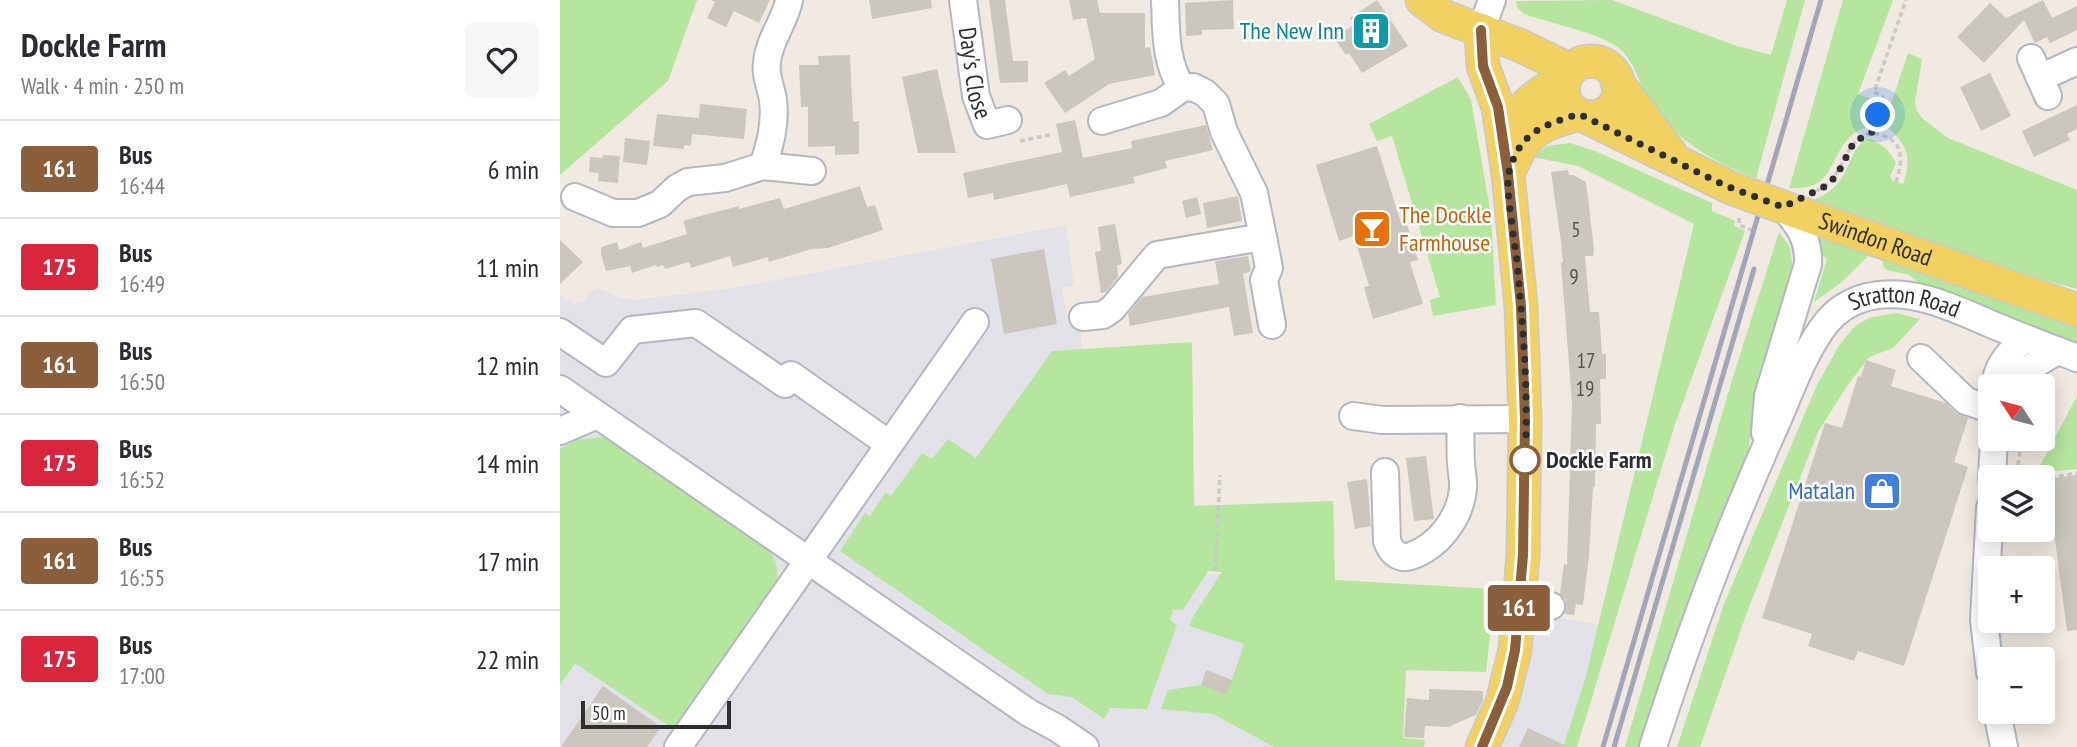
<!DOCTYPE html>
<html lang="en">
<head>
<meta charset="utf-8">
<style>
	:root { --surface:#fff; --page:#f7f7f7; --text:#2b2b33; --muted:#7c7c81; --line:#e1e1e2 }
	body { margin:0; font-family:"PT Sans Narrow",sans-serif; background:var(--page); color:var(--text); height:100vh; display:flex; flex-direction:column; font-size:26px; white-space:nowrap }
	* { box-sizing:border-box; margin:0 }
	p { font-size:23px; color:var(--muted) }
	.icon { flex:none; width:38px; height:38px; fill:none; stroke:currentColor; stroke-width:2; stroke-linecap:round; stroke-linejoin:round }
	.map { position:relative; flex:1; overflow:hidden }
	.side { display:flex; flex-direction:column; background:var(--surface); width:560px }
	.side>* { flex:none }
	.badge { padding:0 14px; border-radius:5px; font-size:24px; line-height:46px }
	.needle { width:46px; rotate:306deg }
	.tools { position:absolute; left:1418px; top:374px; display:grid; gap:14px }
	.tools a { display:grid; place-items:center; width:77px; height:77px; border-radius:7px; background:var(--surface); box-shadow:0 4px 18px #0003; font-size:35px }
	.scale { position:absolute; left:21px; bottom:18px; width:150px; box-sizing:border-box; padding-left:7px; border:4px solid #2e2e2e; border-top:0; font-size:19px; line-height:24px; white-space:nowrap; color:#2e2e2e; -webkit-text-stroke:5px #fff; paint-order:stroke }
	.you { position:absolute; width:35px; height:35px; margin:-18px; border:5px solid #fff; border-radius:50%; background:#1a73e8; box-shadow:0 0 0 10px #1a73e833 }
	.map>.badge { position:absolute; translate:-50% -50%; box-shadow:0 0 0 4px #fff }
	.round { display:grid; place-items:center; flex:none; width:74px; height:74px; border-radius:7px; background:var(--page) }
	.headline { display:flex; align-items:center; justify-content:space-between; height:119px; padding:0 21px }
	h1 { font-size:33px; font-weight:800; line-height:52px }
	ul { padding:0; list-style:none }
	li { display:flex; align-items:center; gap:21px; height:98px; padding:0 21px; border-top:2px solid var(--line) }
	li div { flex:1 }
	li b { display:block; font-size:26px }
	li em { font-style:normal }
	li .badge { min-width:77px; font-weight:700; text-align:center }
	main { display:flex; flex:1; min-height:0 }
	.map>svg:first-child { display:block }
</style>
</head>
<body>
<main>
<section class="side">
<div class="headline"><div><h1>Dockle Farm</h1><p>Walk · 4 min · 250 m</p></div><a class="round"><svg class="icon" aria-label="heart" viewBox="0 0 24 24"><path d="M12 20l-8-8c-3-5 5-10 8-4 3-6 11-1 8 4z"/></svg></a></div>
<ul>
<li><span class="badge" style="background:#8b5e3c;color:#fff">161</span><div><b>Bus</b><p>16:44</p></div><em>6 min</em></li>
<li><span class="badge" style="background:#d7263d;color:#fff">175</span><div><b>Bus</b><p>16:49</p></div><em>11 min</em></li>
<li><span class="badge" style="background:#8b5e3c;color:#fff">161</span><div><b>Bus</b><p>16:50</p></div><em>12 min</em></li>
<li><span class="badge" style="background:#d7263d;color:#fff">175</span><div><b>Bus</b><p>16:52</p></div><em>14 min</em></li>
<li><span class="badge" style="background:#8b5e3c;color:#fff">161</span><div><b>Bus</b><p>16:55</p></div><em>17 min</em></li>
<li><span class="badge" style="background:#d7263d;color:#fff">175</span><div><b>Bus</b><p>17:00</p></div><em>22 min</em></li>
</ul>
</section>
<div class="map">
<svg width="1517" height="747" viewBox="0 0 1517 747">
	<rect width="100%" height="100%" fill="#efe9e1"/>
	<g fill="#e3e1e8">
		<polygon points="506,225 514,285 502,288 507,314 518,313 548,569 775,580 672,697 601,709 653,714 714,747 0,747 0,296 15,303 23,301 31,291 38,288 60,298 75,300 173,288"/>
		<polygon points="993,616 1038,625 1026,676 1003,747 938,747 963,689 972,634 990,637"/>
	</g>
	<g fill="#b6e59e">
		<polygon points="0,0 137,0 108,81 0,175"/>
		<path d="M1052,0l122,45 37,10 16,-55h18l-49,178c-43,-15 -87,-42 -110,-83 -8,-15 -12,-34 -26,-46 -17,-15 -73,-27 -96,-35l-7,-7 -1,-6z"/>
		<path d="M1283,0h50l-35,94 22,8 -8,23c-7,3 -14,5 -20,10 -25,23 -16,56 -63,53z"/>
		<path d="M1348,53l14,6 -7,43 2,9 6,8 25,19 129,52v99l-53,-14 -215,-73c11,-5 21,-9 29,-19 12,-13 13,-34 28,-44 14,1 24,13 30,24l-6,13 2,4 11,4c10,-27 4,-41 -19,-59z"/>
		<polygon points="898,77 911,100 931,215 936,305 873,316 870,300 880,297 832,136 817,141 809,124"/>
		<polygon points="1010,143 1035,151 1152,203 1152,211 1175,221 1174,226 1185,231 1114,427 1017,747 1003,747 1026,676 1134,224 1018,166 973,157 987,146"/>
		<polygon points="1256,230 1362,273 1517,321 1517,342 1362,285 1349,275 1327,270 1323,266 1323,261 1308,256 1282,282 1254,302 1267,259 1256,251"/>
		<polygon points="1219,232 1230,247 1233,270 1193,415 1188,452 1158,528 1083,747 1065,747 1172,380"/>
		<polygon points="1337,313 1360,319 1333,348 1309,357 1287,386 1258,432 1186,615 1140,747 1117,747 1164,604 1257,385 1280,344 1296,325 1312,317"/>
		<polygon points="632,342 634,506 773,501 775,580 935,589 926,672 846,670 843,738 865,740 864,747 714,747 653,714 601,709 608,690 641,685 667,694 684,644 629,626 634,615 662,572 648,571 623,610 613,610 610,620 617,625 587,709 550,708 544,719 512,697 488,694 280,551 305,513 310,516 326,492 331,496 362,453 372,459 388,439 416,458 492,351"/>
		<polygon points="1517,396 1517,469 1486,472 1480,466"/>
		<path d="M42,437l14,4 151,107c9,11 12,20 9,34l-99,147 -8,-3 -94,-63 -15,22v-236l17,-9z"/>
	</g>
	<g fill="#cbc7bf">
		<polygon points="151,0 210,0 199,23 174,11 166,27 147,18 155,2"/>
		<polygon points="309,0 371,0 372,8 312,19"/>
		<polygon points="429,0 445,0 453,61 468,61 468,82 440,83"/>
		<polygon points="509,0 537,0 540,13 585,13 585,48 590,47 595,75 549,84 505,113 484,83 505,70 509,76 535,59 526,18 513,20"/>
		<polygon points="673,0 674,29 642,30 642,35 626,36 625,3"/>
		<polygon points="817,0 848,46 802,73 789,53 786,55 774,38 795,24 790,18"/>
		<polygon points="1483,0 1492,18 1517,6 1517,30 1490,43 1487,37 1475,43 1464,20 1424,63 1397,37 1430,3 1446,18"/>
		<polygon points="290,55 293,122 299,121 299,154 275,155 275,146 248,147 248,107 241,107 239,65 259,65 258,56"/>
		<polygon points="377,69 396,153 358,153 342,77"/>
		<polygon points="1430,73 1451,116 1421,131 1400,87"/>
		<polygon points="140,104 187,109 184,139 132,134 131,146 124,145 124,149 93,146 97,114 139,118"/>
		<polygon points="1517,105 1517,129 1507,134 1510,140 1474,157 1462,131"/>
		<polygon points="515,120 523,158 572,148 571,141 646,125 653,150 605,161 607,168 573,177 575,183 510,197 507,184 434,200 433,193 408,198 403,173 502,152 496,124"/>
		<polygon points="65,138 90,141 87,165 63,162"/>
		<polygon points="817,146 841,223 846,221 858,260 850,262 863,304 813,319 804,287 809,286 794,236 779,241 756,165"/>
		<polygon points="43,155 60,156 58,183 38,181 39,173 29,172 30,157 42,158"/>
		<polygon points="1008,170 1009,175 1013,175 1026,182 1034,249 1033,256 1025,256 1030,312 1039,312 1042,354 1046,354 1046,379 1040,379 1041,424 1036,424 1035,487 1033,487 1029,555 1023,605 1016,604 1014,615 1004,614 1006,600 1000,593 1004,564 1007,565 1012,402 1001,263 1003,262 1001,242 991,172"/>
		<polygon points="300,186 307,207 315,205 323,230 268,248 252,249 209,262 208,257 173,267 170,256 131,268 129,262 105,269 103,265 97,267 96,265 72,273 70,266 46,271 41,254 41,247 57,242 59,250 81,242 83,248 127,234 123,221 140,216 179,206 179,209 220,198 224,209"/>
		<polygon points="678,196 682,221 647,228 643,203"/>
		<polygon points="637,197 641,214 626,218 622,201"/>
		<polygon points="555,224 562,264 557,265 558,277 546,292 541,293 535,252 541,251 538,227"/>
		<polygon points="0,240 23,262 0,284"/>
		<polygon points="484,249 497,324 444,334 431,259"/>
		<polygon points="688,256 691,271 683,274 693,333 674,336 669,307 570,326 568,314 582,297 659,284 655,261"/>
		<polygon points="1306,360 1336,370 1331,386 1386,403 1396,413 1408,418 1394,462 1408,467 1344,666 1298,651 1294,661 1248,646 1252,634 1202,618 1265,423 1282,428 1298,376 1301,377"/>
		<polygon points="866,456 874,519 854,521 846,458"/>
		<polygon points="1517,475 1517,630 1507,631 1487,479"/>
		<polygon points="807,479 811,526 795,529 787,482"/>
		<polygon points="646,670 672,680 667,695 641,685"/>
		<polygon points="43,686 101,727 87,747 1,747"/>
		<polygon points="869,689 923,691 923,700 916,715 888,727 865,726 864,738 844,737 847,698 869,700"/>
		<polygon points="968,728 1009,747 959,747"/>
	</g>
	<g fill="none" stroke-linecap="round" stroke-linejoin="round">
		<g stroke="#b4b7c1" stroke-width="30">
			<g id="minor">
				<path id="s1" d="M403,0l13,96 11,29 21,-5"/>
				<path d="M605,0c1,31 0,62 17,88"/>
				<polyline points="921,30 932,0"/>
				<polyline points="1471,58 1488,96"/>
				<polyline points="1480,78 1517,61"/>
				<path d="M203,166c7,-21 13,-43 10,-66 -2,-13 -8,-24 -6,-38 2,-23 18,-40 22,-62"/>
				<polyline points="15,197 53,213 78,213 100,204 117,188 128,182 165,178 203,166 252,171"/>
				<polyline points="703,237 709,268 704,280 712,325"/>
				<polyline points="523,317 543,315 552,309 597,255 703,237 694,193 664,132 656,104 645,93 633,87 622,88 601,103 542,121"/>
				<polyline points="0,332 46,363 72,330 136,323 225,384 231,375 329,444"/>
				<polyline points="1361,358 1406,401 1430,409"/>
				<path d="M1435,387c1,-22 15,-34 29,-49"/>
				<path d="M1455,387c11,-18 25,-27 43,-36"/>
				<polyline points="0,389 469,713 497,728 525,747"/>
				<polyline points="793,416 822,420 965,419"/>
				<polyline points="0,431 37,415"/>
				<path d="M1205,433l3,-37 40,-132c1,-25 -9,-39 -25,-57"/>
				<path d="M825,472l2,69c4,11 12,19 24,15 28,-10 49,-38 52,-67 1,-9 -2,-18 -2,-27 -1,-15 0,-30 -1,-44"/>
				<polyline points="1432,478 1434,439"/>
				<polyline points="1430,508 1424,620 1430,672"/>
				<polyline points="960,603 991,606"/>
				<polyline points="1437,712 1444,747"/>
				<polyline points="118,747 415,322"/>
				<path id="s2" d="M1093,747c35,-109 75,-217 122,-321 15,-34 29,-75 52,-104 10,-12 25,-21 40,-25 46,-11 90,13 131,30 26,11 53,21 79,31"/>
			</g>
		</g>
		<g stroke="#c9c9c9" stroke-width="35">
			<g id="major">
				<polyline points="862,0 883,16 959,45 1011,70"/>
				<polyline points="921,30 923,66 938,107 948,174 961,306 965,419 963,555 955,650 942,702 922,747"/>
				<circle cx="1031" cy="89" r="28"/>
				<polyline points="1057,82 1111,154"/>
				<polyline points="1026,117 1171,188"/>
				<path d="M944,144c13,-34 27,-50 61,-64"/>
				<path d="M948,174c18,-43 27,-47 71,-60"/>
				<path id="s3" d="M1223,207l294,103"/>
			</g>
		</g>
		<g stroke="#c9c9c9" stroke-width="3.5" stroke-dasharray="5 3.5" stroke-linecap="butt">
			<polyline points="1312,133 1323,97 1314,92 1346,0"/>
			<polyline points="460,141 493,134"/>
			<path d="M1256,191c32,-15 24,-50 56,-58 32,4 32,24 24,49"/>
			<polyline points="1179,218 1179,225 1194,231"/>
			<polyline points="1458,465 1462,439"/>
			<polyline points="1482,479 1517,473"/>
			<polyline points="655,570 660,475"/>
		</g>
		<use href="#minor" stroke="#fff" stroke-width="26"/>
		<use href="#major" stroke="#f2d163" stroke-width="32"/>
		<g stroke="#a3a6b8" stroke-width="5">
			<polyline points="1043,747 1261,0"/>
			<polyline points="1054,747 1194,269"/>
		</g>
		<g stroke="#c9c9c9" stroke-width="35" stroke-linecap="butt">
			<polyline id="major-bridge" points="1171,188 1223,207"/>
		</g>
		<use href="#major-bridge" stroke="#f2d163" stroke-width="32"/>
	</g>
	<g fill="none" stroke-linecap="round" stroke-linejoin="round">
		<g stroke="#fff" stroke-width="16">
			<polyline id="line" points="921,30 923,66 938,107 948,174 961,306 965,419 963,555 955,650 947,687 922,747"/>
		</g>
		<use href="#line" stroke="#8b5e3c" stroke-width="10"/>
		<path stroke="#2e2e2e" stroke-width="7" stroke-dasharray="0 12.6" d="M965,460c4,-65 -2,-133 -8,-198 -2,-18 -12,-76 -8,-90 11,-40 34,-47 70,-58l147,72 57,21 45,-22 10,-12 16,-31 18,-10 6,-17"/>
	</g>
	<defs>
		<g id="building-square" transform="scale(2.0125)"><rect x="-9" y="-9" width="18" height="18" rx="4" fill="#0f9aa8" stroke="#fff"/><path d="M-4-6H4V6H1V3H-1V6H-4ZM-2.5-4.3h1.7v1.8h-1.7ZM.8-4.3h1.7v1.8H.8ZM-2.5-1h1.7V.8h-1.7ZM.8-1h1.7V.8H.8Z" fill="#fff"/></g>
		<g id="bar-square" transform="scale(2.0125)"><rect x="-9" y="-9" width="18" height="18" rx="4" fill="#e8710a" stroke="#fff"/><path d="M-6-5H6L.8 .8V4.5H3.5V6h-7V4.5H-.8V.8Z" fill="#fff"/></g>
		<g id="shop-square" transform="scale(2.0125)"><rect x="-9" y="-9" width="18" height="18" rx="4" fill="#3f7fe0" stroke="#fff"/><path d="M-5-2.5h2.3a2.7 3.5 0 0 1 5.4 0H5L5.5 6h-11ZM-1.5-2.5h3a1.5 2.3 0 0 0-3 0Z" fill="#fff"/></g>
	</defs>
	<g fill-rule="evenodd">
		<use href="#building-square" x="811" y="31"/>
		<use href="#bar-square" x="812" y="229"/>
		<use href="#shop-square" x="1322" y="491"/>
	</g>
	<circle fill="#fff" stroke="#8b5e3c" stroke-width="3.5" cx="965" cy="460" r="14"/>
	<g text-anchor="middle" stroke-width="5" stroke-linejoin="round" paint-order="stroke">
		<g font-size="21" fill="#555452">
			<text x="1016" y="237">5</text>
			<text x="1014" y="284">9</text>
			<text x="1026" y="368">17</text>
			<text x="1025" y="396">19</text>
		</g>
		<g font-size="24" fill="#0d838f" stroke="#fff" text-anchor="end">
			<text x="784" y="39">The New Inn</text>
		</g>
		<g font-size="24" fill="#2e2e2e" stroke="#fff">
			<text dy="8" stroke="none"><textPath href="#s1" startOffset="74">Day's Close</textPath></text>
			<text dy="8" stroke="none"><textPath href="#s3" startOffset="98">Swindon Road</textPath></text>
			<text dy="8" stroke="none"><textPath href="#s2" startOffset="546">Stratton Road</textPath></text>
		</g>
		<g font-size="24" fill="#c56008" stroke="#fff" text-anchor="start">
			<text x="839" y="223">The Dockle<tspan x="839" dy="28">Farmhouse</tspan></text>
		</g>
		<g font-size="24" font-weight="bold" fill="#2e2e2e" stroke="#fff" text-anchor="start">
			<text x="986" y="468">Dockle Farm</text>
		</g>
		<g font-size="24" fill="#366cbe" stroke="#fff" text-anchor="end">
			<text x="1295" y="499">Matalan</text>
		</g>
	</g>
</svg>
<div class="tools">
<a><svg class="needle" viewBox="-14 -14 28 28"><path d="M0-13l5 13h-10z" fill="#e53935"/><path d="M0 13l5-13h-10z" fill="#7c7c81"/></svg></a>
<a><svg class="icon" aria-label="layers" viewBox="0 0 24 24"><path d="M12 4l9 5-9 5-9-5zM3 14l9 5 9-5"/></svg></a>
<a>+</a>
<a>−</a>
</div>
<div class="scale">50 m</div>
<div class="you" style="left:1318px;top:115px"></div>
<b class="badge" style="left:959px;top:608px;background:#8b5e3c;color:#fff">161</b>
</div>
</main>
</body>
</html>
